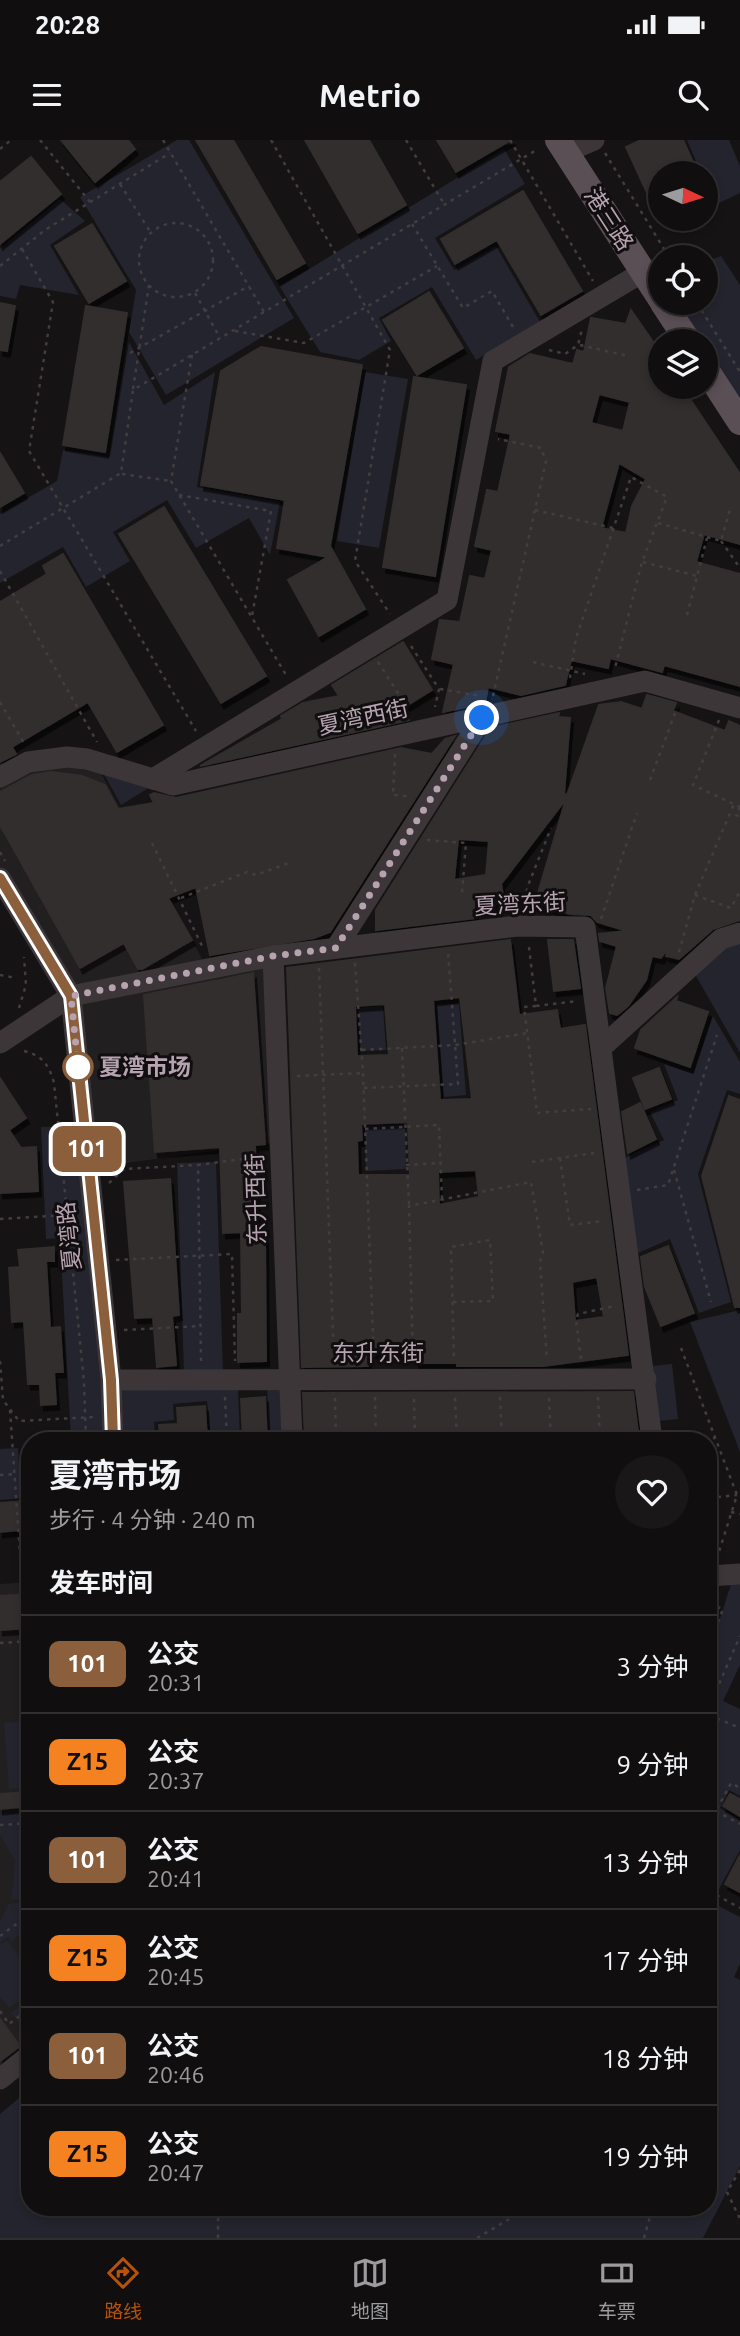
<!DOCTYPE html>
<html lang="zh">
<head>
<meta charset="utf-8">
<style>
	:root { --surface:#100e0f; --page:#191718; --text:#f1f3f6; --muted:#9c9c9e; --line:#302e2f; --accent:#b45309 }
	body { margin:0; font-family:Ubuntu,"Noto Sans SC",sans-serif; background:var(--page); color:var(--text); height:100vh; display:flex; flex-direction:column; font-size:26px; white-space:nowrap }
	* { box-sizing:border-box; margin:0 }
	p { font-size:23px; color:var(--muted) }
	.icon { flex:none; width:38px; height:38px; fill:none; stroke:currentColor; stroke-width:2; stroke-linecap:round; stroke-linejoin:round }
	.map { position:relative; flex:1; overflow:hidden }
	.side { position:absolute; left:21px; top:1292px; width:696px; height:784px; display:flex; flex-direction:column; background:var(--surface); border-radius:28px; box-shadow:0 4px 10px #0003,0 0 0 2px var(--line) }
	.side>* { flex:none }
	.badge { padding:0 14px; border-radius:10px; font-size:24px; line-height:46px }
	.needle { width:46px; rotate:94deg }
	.tools { position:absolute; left:648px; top:21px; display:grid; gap:14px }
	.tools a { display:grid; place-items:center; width:70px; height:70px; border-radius:50%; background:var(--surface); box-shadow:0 4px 10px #0003,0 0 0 2px var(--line); font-size:35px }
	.you { position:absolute; width:35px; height:35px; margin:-18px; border:5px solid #fff; border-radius:50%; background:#1a73e8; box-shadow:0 0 0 10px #1a73e833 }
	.map>.badge { position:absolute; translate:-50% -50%; box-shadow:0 0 0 4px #fff }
	h2 { padding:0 28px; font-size:26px; line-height:63px }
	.round { display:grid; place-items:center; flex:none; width:74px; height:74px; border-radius:37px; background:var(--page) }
	.summary { display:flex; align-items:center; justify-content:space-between; height:119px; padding:0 28px }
	h1 { font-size:33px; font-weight:700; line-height:52px }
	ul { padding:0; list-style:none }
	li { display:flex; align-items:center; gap:21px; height:98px; padding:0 28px; border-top:2px solid var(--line) }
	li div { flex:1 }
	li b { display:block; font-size:26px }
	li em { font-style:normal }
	li .badge { min-width:77px; font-weight:700; text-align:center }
	.status { display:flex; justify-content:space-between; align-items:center; height:49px; padding:0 35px; background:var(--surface); direction:ltr }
	.status svg { height:19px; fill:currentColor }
	header { display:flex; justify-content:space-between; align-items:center; height:91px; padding:0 28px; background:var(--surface); font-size:32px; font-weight:700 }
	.dock { display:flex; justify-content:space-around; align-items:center; height:98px; border-top:2px solid var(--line); background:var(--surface); font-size:19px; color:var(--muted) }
	.dock a { display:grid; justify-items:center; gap:4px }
	.dock .on { color:var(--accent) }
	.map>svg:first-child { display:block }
</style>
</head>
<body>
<div class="status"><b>20:28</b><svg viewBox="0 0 49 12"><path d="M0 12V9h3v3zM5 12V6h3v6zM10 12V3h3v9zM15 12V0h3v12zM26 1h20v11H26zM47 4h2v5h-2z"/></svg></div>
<header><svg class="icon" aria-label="menu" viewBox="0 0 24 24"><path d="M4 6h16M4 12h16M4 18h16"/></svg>Metrio<svg class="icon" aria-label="search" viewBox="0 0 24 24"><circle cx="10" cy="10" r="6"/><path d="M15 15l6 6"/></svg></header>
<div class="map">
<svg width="740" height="2098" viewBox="0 0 740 2098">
	<defs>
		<filter id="shadow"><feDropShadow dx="3" dy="5.5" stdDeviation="0" flood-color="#0009"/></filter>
	</defs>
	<rect width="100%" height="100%" fill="#151314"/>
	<g fill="#221f20">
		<polygon points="95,622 207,828 71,855 0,736 0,638 28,623"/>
		<polygon points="272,817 279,1002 90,1028 72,857"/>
		<polygon points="30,1442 30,1914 0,1938 0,1444"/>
	</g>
	<g fill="#23242d">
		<polygon points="177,0 189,0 294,178 166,255 129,192 136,150 80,57"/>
		<polygon points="687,0 729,0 740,26 740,53 715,65 705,43 705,33 701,33"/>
		<polygon points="504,9 525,44 435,98 454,130 496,106 540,182 476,220 432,147 379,178 391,201 359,220 320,212 280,147"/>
		<polygon points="60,59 85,81 50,105 79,155 20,145 16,159 0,156 0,109"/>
		<polygon points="721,116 740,145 740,266 705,212 705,201 698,201 674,163 705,163 705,122"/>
		<polygon points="129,202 164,265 215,232 197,347 280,362 270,415 249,378 196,408 167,360 113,392 130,421 86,447 63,407 0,443 0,374 57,341 63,310 110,317"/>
		<polygon points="365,232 408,239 379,408 337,401"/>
		<polygon points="100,627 155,644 121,665"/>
		<polygon points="740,794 740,913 692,829"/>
		<polygon points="459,863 466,955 444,957 437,865"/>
		<polygon points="383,866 386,910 360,911 358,868"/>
		<polygon points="713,876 740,922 740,954 727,950 698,1034 731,1162 699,1173 670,1099 636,1114 622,1019 664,1000 650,972 678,960 664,924 693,934"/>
		<polygon points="405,985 406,1029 366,1031 365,986"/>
		<polygon points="79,986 106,1300 71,1300 60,1098 46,1099 41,987"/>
		<polygon points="216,1022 223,1232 184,1234 177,1023"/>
		<polygon points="740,1170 740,1312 690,1182"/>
		<polygon points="672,1224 678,1279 658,1281 652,1226"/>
		<polygon points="267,1244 285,1244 287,1300 269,1300"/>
		<polygon points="116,1247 238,1248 240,1300 211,1300 207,1261 173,1264 174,1280 154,1282 156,1300 117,1300"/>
		<polygon points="18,1308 21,1358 0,1360 0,1309"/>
		<polygon points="732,1441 740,1442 740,1525 723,1561 740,1569 740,1656 729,1650 720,1668 740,1680 740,1710 713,1760 709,1757 709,1685 717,1669 709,1664 709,1513"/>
		<polygon points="30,1581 30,1647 9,1649 4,1583"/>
		<polygon points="30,1671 30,1758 11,1760 15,1720 0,1695 0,1674"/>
		<polygon points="30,1761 30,1782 12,1802 8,1797 0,1803 0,1782 9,1764"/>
		<polygon points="709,1761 740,1777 740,1824 734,1837 740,1840 740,2026 703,2098 0,2098 0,1974 30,1949 30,2067 709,2067"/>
		<polygon points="7,1800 30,1832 30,1852 9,1868 0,1856 0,1805"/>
		<polygon points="30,1858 30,1895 11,1873"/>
	</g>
	<g fill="#322e2f" stroke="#312d2e" stroke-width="2" fill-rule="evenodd" filter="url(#shadow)">
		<polygon points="61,0 128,0 135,9 95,42"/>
		<polygon points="196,0 233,0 305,123 277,139"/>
		<polygon points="305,0 369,0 406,65 358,93"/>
		<polygon points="437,0 511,0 456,32"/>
		<polygon points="641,0 683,0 698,33 660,33 660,81 626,7"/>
		<polygon points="31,17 61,54 0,104 0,42"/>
		<polygon points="523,51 582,151 541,175 497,100 455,124 441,99"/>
		<polygon points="92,84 126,141 89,163 55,106"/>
		<polygon points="429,152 463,208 417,235 383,180"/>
		<polygon points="0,163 15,166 7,211 0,210"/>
		<polygon points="86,166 127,173 105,312 63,305"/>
		<path d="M631,170l29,42v35h22l58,87v70l-36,-10 -8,28 44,12v112l-76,-21 -2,7 -52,-14 -2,10 -37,-8 -6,25 -44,10 -33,-8 -3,16 -42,9 11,-48 -22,-5 8,-39 20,2 10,-46 15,3 7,-29 -17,-4 12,-56 11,2 13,-58 -15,-3 13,-64 21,-13 43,10 4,-14 7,2 7,-34 35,6zM599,254l31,8 -7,29 -32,-8zM619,323l27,16 -14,27 -6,27 -25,-5z"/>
		<polygon points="261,207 362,225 330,406 365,469 319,496 288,440 328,417 277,408 285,360 201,345 221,231"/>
		<polygon points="414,237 466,245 435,436 383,427"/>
		<polygon points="0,313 24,353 0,367"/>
		<polygon points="164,367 266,536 221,563 119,394"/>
		<polygon points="63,414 163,585 117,612 88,562 12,607 16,614 0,622 0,462 47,434 43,426"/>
		<polygon points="403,502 432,550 403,568 409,580 200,626 282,579 281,576 303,563 339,556 332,545"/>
		<path d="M647,555l29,8 -3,8 52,20 4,-10 11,5v194l-27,9 -34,30 -13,-3 2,-8 -7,10 -9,-2 -6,24 -18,26 -11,9 -7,-2 -4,-25 11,-42 -17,-5 -1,-7 28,-3 -30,-9 -6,-7 -21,-1 -35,-11 31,-104 -65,85 3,18 -30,5 1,11 -99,12v-20l115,-182 68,-15 -1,4 12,1 -6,76 3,1 32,-90 22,-3 21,7zM458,699l31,2 -3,34 -32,5z"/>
		<polygon points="455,596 330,792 314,798 210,815 196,747 168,758 192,800 142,829 138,829 124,803 80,828 0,685 0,652 32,635 51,632 82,636 105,645 118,669 154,663 150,655 154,653 176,658 401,608 432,614 445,599"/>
		<path d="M510,800l9,75 38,-5 3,19 25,-4 43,330 -85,11h-86v-3h-41v-12l-48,2v13l-66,1 -15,-399zM460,857l12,102 -32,1 -7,-100zM385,864l4,51 -32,1 -2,-50zM408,982l2,53h-52l-1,-34 5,-1 -1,-16zM476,1030l3,27 -40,8 -1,-33zM597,1137l7,40 -29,4 -3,-39z"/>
		<polygon points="548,800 573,800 580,848 554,851"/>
		<polygon points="253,833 265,1004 255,1005 258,1098 265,1098 266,1221 238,1222 238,1174 242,1174 241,1092 223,1093 220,1007 155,1012 144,855 215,841 216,843 216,841"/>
		<polygon points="677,857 676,861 708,872 690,927 635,908 641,890"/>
		<polygon points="659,928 671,959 645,969 633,938"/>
		<polygon points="0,938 26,978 9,990 21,1008 36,1007 38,1051 0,1053"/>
		<polygon points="729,956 740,960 740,1167 735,1167 702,1036"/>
		<polygon points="640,963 656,999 628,1013 622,972"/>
		<polygon points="170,1039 179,1175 172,1176 176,1225 157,1227 153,1177 135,1178 124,1042"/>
		<polygon points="668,1106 694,1173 661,1186 645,1147 641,1117"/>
		<polygon points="54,1107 54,1121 46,1121 50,1188 60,1187 63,1232 54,1232 56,1264 41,1265 40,1244 28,1244 24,1181 12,1182 9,1128 20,1127 18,1110"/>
		<polygon points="633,1252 639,1300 305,1300 303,1253"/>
		<polygon points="265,1257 267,1300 243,1300 241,1259"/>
		<polygon points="205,1266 207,1300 160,1300 159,1285 178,1284 177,1268"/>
		<polygon points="30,1361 30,1389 0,1392 0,1363"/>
		<polygon points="29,1454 30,1488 0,1490 0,1456"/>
		<polygon points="30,1652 30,1666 0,1669 0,1654"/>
		<polygon points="730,1654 740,1659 740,1676 723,1666"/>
		<polygon points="740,1715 740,1752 725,1744"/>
		<polygon points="0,1879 20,1906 0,1921"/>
	</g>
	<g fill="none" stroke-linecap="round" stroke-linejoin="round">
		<g stroke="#433c40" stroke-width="2.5" stroke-dasharray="3.5 5" stroke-linecap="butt">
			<polyline points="40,0 90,62"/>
			<polyline points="163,0 264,172"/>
			<polyline points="271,0 390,210 355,421 390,474"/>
			<polyline points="406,0 444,64"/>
			<polyline points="510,0 593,141"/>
			<polyline points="0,9 11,0"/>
			<polyline points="605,13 669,117"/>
			<polyline points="120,44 151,93"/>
			<circle cx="176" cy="120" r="37"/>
			<polyline points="412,84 463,168 492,151 513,187"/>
			<polyline points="22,109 53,162 29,311 196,591"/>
			<polyline points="0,126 45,90 170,13"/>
			<polyline points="195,153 220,198"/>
			<polyline points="697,163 740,232"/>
			<polyline points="235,191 304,203 437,126"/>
			<polyline points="580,205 628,216"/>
			<polyline points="549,210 565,214 578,205 582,189"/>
			<polyline points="130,213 249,146"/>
			<polyline points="192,215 171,341 286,535"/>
			<polyline points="133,249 149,145"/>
			<polyline points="122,334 171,341"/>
			<polyline points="179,355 271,371 252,476"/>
			<polyline points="535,370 613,388"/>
			<polyline points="658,383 721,401 730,369"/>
			<polyline points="721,401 740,428"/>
			<polyline points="0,406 121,333 133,250 538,9"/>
			<polyline points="643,422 697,436"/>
			<polyline points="0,431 97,602"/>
			<polyline points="687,475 707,398"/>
			<polyline points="411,506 439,549 435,567"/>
			<polyline points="378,522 410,572"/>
			<polyline points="533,522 585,534"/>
			<polyline points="570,538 576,498 631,337 667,357 642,422 615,528"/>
			<polyline points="440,549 481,556"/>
			<polyline points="493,556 546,321 541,308 498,299"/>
			<polyline points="0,562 25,605"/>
			<polyline points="719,580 693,645 740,667"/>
			<polyline points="395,614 393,655 408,656"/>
			<polyline points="650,640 677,568"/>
			<polyline points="740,667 736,675 740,677"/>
			<polyline points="427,700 466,703 462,753"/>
			<polyline points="152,703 204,810"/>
			<polyline points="0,712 5,721"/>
			<polyline points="695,755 731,768 740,751"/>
			<polyline points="181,758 247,732 256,735 289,723"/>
			<polyline points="527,769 527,748 551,688"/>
			<polyline points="601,779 637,673"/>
			<polyline points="529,807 536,866 578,861"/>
			<polyline points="679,812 695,755 734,664"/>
			<polyline points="355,823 363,933 374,1222"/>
			<polyline points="319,828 334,1220"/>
			<polyline points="0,835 16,838"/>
			<polyline points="536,866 524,867 537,973 591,969"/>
			<polyline points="19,868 26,845 24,817"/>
			<polyline points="402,908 409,1065"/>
			<polyline points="362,910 455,905 527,893"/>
			<path d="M24,911c19,5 25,14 30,32l30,299 2,58"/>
			<polyline points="297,936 363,933"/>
			<polyline points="364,948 458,944 448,812"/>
			<polyline points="365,989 439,985 442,1059"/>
			<polyline points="560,1018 570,1085 603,1081"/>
			<polyline points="532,1022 595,1013"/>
			<polyline points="406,1025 440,1023"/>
			<polyline points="674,1030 711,1162"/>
			<polyline points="109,1043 124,1029 198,1025"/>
			<polyline points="637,1050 668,1045 717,895"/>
			<polyline points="0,1079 67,1075"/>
			<polyline points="116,1120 232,1114 235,1221"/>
			<polyline points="453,1162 493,1161 490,1100 451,1107 454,1220"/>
			<polyline points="124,1190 201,1186"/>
			<polyline points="681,1208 737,1355 718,1415"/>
			<polyline points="581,1219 576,1180 578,1174 615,1166"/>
			<polyline points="0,1221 3,1260 19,1281 93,1277"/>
			<polyline points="201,1221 198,1025 264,1016"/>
			<polyline points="413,1221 409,1066 531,1042 543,1113 540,1122 547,1220"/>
			<polyline points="225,1257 227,1300"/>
			<polyline points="375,1257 376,1300"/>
			<polyline points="500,1257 502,1300"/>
			<polyline points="598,1257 600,1300"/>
			<polyline points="335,1258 336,1300"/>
			<polyline points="455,1258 457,1300"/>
			<polyline points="549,1258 551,1300"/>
			<polyline points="414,1259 415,1300"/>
			<polyline points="10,1270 22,1442"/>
			<polyline points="696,1300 715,1298"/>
			<polyline points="0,1335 15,1334"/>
			<polyline points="709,1358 737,1355"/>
			<polyline points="731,1372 740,1374"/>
			<polyline points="709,1464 723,1469 709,1506"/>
			<polyline points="24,1501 28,1557"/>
			<polyline points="0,1503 30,1501"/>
			<polyline points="709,1567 740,1496"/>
			<polyline points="709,1575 740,1588"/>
			<polyline points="716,1671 740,1684"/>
			<polyline points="24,1683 30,1746"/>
			<polyline points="709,1684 731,1643 740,1648"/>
			<polyline points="0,1685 30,1683"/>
			<polyline points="709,1751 740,1768"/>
			<polyline points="0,1796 22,1780 30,1759"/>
			<polyline points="0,1871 9,1884 30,1868"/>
			<polyline points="709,1959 709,1962"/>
			<polyline points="740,2030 727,2052 740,2079"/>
			<polyline points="218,2098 218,2079 225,2067"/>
			<polyline points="477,2098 511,2078 549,2067"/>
			<polyline points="644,2098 651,2073 649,2067"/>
		</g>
		<g stroke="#3c3639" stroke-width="21">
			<polyline points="566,12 594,0"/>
			<polyline points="0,637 28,622 67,617 87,619 173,645 645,541 740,568"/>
			<polyline points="153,639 447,460 493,221 643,132"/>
			<polyline points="0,738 71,856 111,1240 113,1300"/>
			<polyline points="336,808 482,578"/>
			<polyline points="273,816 292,1300"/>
			<polyline points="0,903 71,856 273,816 517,786 585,787 652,1300"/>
			<polyline points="601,908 721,799 740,793"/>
			<polyline points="111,1240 646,1239"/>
			<polyline points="709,1436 740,1434"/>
			<polyline points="0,1939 30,1915"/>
		</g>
		<g stroke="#5a4f55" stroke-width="26">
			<polyline points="558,0 660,158"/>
			<polyline points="663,163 688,201"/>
			<polyline points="705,228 740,282"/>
		</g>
	</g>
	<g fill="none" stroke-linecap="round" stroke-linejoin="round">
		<g stroke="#fff" stroke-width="16">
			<polyline id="line" points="0,738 71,856 111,1240 113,1300"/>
		</g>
		<use href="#line" stroke="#8b5e3c" stroke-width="10"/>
		<polyline stroke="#b7a3af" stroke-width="7" stroke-dasharray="0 12.6" points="78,927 71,856 273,816 336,808 482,578"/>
	</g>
	<circle fill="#fff" stroke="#8b5e3c" stroke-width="3.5" cx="78" cy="927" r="14"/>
	<g text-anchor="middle" stroke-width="6" stroke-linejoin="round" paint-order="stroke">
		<g font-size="23" fill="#b7a3af" stroke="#100e0f">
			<text transform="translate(609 79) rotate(57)" y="8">港三路</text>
			<text transform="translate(363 577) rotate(-12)" y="8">夏湾西街</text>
			<text transform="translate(520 764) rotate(-3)" y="8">夏湾东街</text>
			<text transform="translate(256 1059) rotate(-92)" y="8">东升西街</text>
			<text transform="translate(69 1096) rotate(-96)" y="8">夏湾路</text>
			<text x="378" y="1221">东升东街</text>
		</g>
		<g font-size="23" font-weight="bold" fill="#b7a3af" stroke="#100e0f" text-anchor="start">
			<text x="99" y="935">夏湾市场</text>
		</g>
	</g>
</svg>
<div class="tools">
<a><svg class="needle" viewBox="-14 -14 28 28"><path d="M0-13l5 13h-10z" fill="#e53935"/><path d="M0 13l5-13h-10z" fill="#9c9c9e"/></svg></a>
<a><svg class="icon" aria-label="locate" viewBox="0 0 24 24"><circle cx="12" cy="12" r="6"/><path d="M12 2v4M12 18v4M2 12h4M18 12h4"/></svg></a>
<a><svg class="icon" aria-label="layers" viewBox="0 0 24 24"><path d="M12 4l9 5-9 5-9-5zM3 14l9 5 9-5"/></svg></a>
</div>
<div class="you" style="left:482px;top:578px"></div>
<b class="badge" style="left:87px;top:1009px;background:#8b5e3c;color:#fff">101</b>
<section class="side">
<div class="summary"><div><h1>夏湾市场</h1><p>步行 · 4 分钟 · 240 m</p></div><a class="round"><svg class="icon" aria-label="heart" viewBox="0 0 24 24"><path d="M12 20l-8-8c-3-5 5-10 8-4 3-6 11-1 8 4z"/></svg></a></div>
<h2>发车时间</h2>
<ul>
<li><span class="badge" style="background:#8b5e3c;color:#fff">101</span><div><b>公交</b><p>20:31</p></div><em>3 分钟</em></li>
<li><span class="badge" style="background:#f58220;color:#111">Z15</span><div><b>公交</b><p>20:37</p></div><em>9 分钟</em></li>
<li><span class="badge" style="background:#8b5e3c;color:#fff">101</span><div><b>公交</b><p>20:41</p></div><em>13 分钟</em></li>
<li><span class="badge" style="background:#f58220;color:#111">Z15</span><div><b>公交</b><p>20:45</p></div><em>17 分钟</em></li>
<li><span class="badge" style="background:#8b5e3c;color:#fff">101</span><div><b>公交</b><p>20:46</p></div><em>18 分钟</em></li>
<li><span class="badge" style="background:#f58220;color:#111">Z15</span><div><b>公交</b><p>20:47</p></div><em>19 分钟</em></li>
</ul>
</section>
</div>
<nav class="dock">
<a class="on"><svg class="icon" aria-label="directions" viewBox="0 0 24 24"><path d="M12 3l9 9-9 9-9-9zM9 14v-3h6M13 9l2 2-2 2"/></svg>路线</a>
<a><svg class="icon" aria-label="map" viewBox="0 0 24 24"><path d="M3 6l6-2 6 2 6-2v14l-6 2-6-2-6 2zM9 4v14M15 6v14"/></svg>地图</a>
<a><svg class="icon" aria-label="tickets" viewBox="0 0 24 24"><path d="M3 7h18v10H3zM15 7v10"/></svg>车票</a>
</nav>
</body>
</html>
